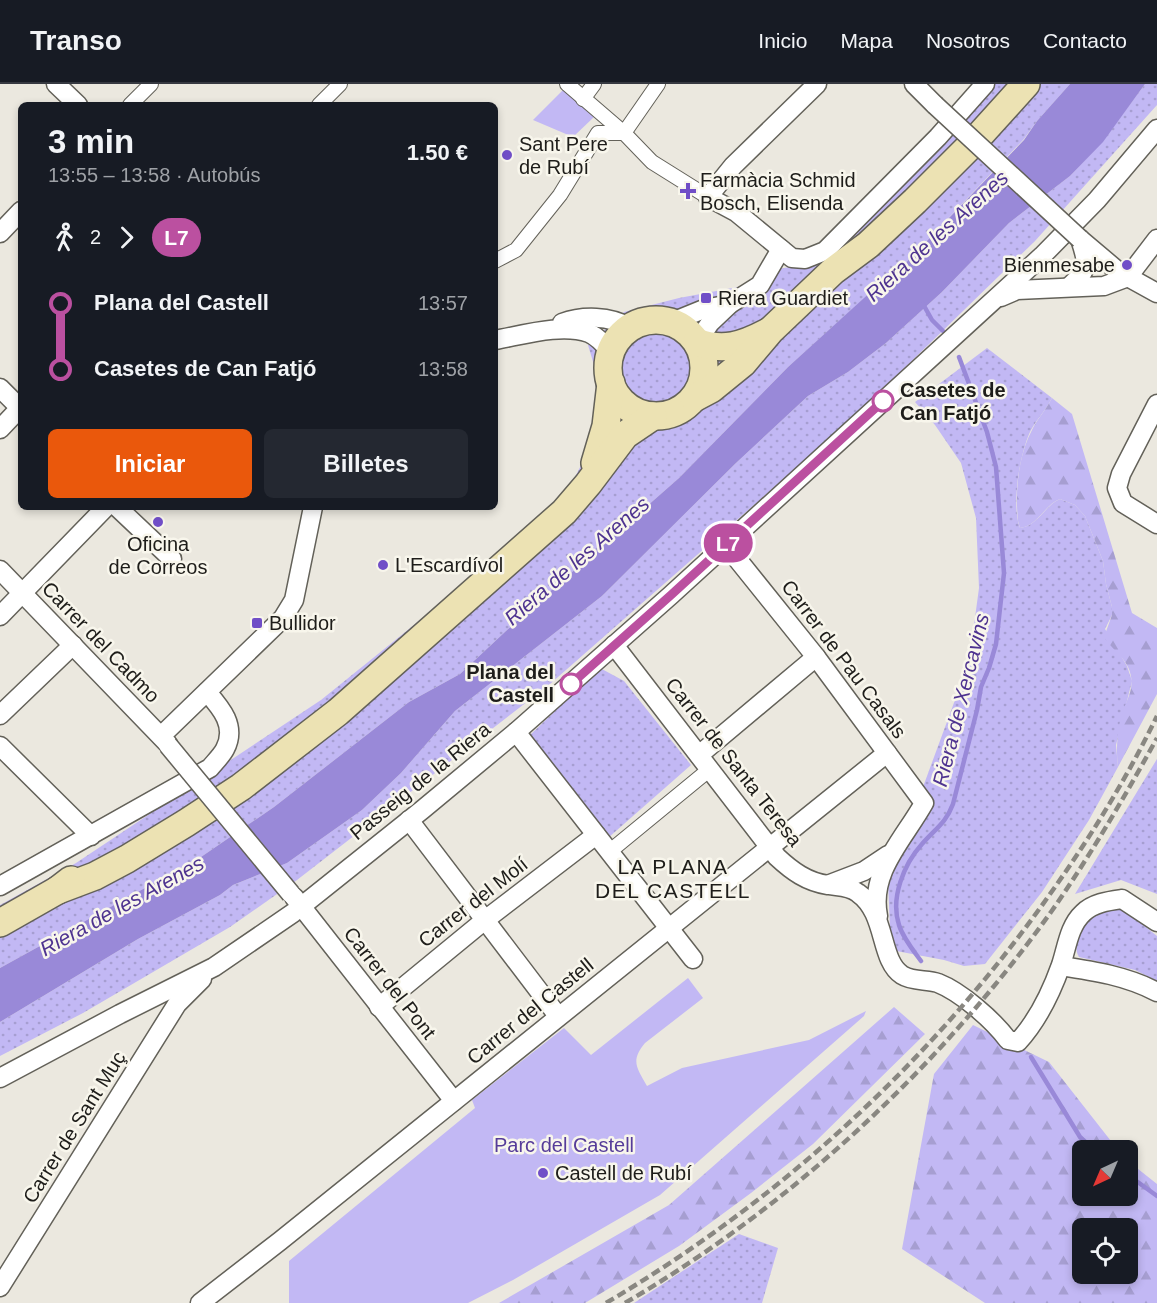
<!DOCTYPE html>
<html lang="es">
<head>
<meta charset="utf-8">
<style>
	:root { --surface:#171b24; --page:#242831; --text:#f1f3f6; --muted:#9ea1a6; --line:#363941; --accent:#ea580c }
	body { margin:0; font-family:Helvetica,sans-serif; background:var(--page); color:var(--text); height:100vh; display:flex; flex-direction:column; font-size:22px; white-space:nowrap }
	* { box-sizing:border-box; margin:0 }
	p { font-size:20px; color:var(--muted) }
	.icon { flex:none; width:33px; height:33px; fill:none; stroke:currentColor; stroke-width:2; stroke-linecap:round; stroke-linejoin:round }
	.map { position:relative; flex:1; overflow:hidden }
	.panel { position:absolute; left:18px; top:18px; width:480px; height:408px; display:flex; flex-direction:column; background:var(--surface); border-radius:9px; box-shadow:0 3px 9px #0003 }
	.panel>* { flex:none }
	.badge { padding:0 12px; border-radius:20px; font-size:21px; line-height:39px }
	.needle { width:39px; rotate:224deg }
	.buttons { position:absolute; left:1072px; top:1056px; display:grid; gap:12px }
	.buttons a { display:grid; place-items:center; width:66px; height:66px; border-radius:9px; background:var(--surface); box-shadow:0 3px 9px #0003; font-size:30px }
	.map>.badge { position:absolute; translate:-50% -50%; box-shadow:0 0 0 3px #fff }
	.legs { display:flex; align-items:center; gap:9px; height:66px; padding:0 30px; font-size:20px }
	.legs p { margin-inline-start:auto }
	.summary { display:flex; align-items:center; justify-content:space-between; height:102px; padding:0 30px }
	h1 { font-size:33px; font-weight:600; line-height:45px }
	.action { display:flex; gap:12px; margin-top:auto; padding:12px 30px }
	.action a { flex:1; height:69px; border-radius:9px; background:var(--accent); color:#fff; font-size:24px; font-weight:600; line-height:69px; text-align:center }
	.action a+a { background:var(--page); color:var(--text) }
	ul { padding:0 30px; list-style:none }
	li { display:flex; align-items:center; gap:21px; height:66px; font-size:22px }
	li i { display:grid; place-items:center; width:9px; height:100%; margin:0 8px; background:currentColor }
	li i::after { content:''; width:15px; height:15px; margin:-8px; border:4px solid; border-radius:50%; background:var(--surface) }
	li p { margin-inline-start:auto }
	li:first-child i { background:linear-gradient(#0000 50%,currentColor 0) }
	li:last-child i { background:linear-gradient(currentColor 50%,#0000 0) }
	header { display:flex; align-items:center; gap:36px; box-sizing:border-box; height:84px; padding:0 30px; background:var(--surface); border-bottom:2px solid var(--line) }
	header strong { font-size:28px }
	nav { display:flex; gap:33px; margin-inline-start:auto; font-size:21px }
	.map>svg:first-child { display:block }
</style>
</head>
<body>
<header>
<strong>Transo</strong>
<nav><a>Inicio</a><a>Mapa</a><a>Nosotros</a><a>Contacto</a></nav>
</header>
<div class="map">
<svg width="1157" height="1219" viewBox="0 0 1157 1219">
	<defs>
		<pattern id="grass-dots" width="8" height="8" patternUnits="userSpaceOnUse" patternTransform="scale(1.5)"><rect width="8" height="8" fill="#c2b8f4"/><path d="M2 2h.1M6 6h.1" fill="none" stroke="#a69ed1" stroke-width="1.8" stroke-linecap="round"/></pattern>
		<pattern id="forest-firs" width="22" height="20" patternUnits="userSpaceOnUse" patternTransform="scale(1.5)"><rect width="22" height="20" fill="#c2b8f4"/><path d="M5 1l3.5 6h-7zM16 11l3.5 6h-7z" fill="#a69ed1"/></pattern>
	</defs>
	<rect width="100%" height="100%" fill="#ebe8df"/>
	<g fill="url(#grass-dots)">
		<polygon points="992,0 1070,0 1037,37 1024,55 896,189 881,199 788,283 679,394 521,533 460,590 409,618 274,723 201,773 0,884 0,821 76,779 321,616 430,528 556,419 575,393 594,356 600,319 594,281 588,261 624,228 679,214 743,202 778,185 802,181"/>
		<polygon points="1145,0 1157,0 1157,21 1035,157 853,334 550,600 297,796 230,843 83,929 0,972 0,938 138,855 220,811 233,801 287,779 362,726 401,689 455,627 602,512 736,379 808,312 848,288 886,259 942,208 1009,139 1070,92 1103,57"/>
		<path d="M987,264l65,50c-6,12 -15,21 -21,32 -11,22 -20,75 -11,98 18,-2 25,-23 40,-29l15,6 10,11 18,45 3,23 6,23v8l-7,14 22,37 5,15 -16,64 2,22 -29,53 -47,72 -57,72 -21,2 -20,-6 -53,-10 -3,-68 81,-220 10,-74 -3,-70 -15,-55 -26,-38 -20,-23z"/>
		<polygon points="600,584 624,597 691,681 608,754 528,653"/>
		<polygon points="1157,675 1157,810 1121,796 1075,810"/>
		<path d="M1121,826l11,6 25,20v45l-22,-11 -56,-13c-9,-15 7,-41 23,-46 5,-2 13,-1 19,-1z"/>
		<polygon points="739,1150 778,1164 762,1219 634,1219"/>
	</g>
	<g fill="url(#forest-firs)" fill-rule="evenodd">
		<path d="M1052,314l20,16 60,199 25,15v66l-39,73c-2,-16 -1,-30 2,-46 4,-20 18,-32 8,-54 -6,-12 -17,-19 -24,-30l8,-22v-8l-6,-23 -3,-23 -18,-45 -10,-11 -15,-6c-16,6 -22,27 -40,29l-2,-7c-3,-29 0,-65 14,-91 5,-11 14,-20 20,-32z"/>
		<polygon points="894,923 925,950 813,1060 751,1109 679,1162 585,1219 499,1219 669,1121"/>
		<path d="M973,941l76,37 69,88h-35v46h45v-35l29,23v119h-172l-83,-54 32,-175zM1083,1144h45v46h-45z"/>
	</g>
	<g fill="#c2b8f4">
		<polygon points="565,4 594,33 573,53 533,36"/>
		<path d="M688,894l15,20 -58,45c-15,18 -8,25 2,43l35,-18 127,-28 57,-29 -2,5 -204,179 -147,85 -45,23h-179v-42l186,-153 -3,-8 92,-72 27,27z"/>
	</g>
	<polygon fill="#9989d8" points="1070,0 1145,0 1103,58 1070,92 1009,139 942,208 886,259 848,288 808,312 736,379 602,512 455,627 401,689 362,726 287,779 233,801 220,811 138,855 0,938 0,884 201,773 274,723 409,618 460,590 521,533 679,394 788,283 875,204 896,189 1024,56 1037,37"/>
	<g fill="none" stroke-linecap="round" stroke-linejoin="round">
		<g stroke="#9989d8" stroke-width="4.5">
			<polyline points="923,220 932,236 943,247"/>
			<path d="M921,877c-8,-11 -18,-23 -22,-36 -9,-27 5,-61 23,-81 13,-15 24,-21 31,-40l24,-94 4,-23 8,-19 7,-24 8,-71 -8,-106 -9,-35 -28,-75"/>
			<polyline points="1031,973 1080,1053 1094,1066"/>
			<polyline points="1128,1091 1157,1112"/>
		</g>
		<g stroke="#636159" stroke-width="16">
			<g id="pedestrian">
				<polyline points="567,0 624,49 652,78 708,113"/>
				<polyline points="583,15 594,0"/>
				<polyline points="130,21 151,0"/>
				<polyline points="319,21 340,0"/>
				<polyline points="624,49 658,0"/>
				<polyline points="495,177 516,166 560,111 598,49 624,49"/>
				<polyline points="609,768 710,685"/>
			</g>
		</g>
		<g stroke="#636159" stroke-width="21">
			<g id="minor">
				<polyline points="56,0 78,21"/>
				<polyline points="817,0 733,82 708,113 736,128 792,174 805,175 825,167 938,53 985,0"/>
				<polyline points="914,0 935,21"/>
				<polyline points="0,149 21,127"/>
				<polyline points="1080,155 1119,188 1157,209"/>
				<polyline points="1128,193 1157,155"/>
				<path d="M1070,202c20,-18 18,-23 10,-47"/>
				<polyline points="1001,213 1017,206 1104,202 1128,193"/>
				<polyline points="672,238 704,225 730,220"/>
				<path d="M562,239c21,-8 48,-7 67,4"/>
				<path d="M495,256c28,-5 67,-17 94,-7 9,4 15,11 21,18"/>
				<polyline points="697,258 710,239 730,220 760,201 781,165"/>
				<polyline points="0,304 21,325"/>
				<polyline points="1157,320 1121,390 1117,404 1123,419 1157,440"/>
				<polyline points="0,345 20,324"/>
				<polyline points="117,423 172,475"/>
				<path d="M726,461l90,112 108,146c-20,36 -55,69 -46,113"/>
				<polyline points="0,486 168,660"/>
				<polyline points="0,532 106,423"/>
				<path d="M614,561l163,212c15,14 30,25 51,28 11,2 21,1 30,8 29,20 21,67 44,82 11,7 25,4 36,8 23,9 55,37 70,57l10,2c20,-22 33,-49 43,-77 6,-18 8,-39 22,-52 10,-10 25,-12 39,-14l35,23"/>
				<polyline points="0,631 73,561"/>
				<polyline points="516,648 693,875"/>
				<polyline points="161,652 283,534 294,516 313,423"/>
				<polyline points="0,662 91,752"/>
				<polyline points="699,671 816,573"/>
				<polyline points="409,736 558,932"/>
				<polyline points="830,800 864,787 888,771"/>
				<path d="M0,802l210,-118c5,-6 12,-13 15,-19 12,-23 -4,-41 -18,-57"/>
				<polyline points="294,813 454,1017"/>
				<path d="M1061,882c33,5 66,10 96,26"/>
				<polyline points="379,923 485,836 596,751"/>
				<polyline points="0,994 120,930 214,883 293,829 422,726 516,648 671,511 1042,172 1097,116 1157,45"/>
				<polyline points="0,1203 177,920 202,895"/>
				<polyline points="200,1219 280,1157 887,669"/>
			</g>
		</g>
		<g stroke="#636159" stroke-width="30">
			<g id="secondary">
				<circle cx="656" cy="284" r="48"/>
				<path d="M697,258c26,10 46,3 69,-9"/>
				<polyline points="694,314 711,305 743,279 770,247 833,187 868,161 915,117 969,63 1026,0"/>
				<polyline points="595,379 606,342 611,299"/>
				<polyline points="58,806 95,792 127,775 186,739 241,703 338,628 564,428 588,400 625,351 653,332"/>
				<polyline points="0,839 58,806 71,796"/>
			</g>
		</g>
		<use href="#pedestrian" stroke="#fff" stroke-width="14"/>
		<use href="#minor" stroke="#fff" stroke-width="18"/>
		<use href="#secondary" stroke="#ece2b3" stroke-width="27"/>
		<g stroke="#898781" stroke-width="4.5" stroke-dasharray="9 4.5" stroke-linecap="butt">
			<path d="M606,1219c179,-106 330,-246 449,-416 38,-54 73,-111 102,-171"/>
			<path d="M625,1219c166,-97 314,-235 426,-391 39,-56 73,-114 106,-174"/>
		</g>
		<g stroke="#636159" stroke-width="21" stroke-linecap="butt">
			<g id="minor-bridge">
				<polyline points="935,21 1080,155"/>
				<polyline points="168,661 291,810"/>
			</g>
		</g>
		<use href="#minor-bridge" stroke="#fff" stroke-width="18"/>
	</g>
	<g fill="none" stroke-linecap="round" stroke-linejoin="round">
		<g stroke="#fff" stroke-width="14">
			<polyline id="line-1" points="571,600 671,511 883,317"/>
		</g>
		<use href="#line-1" stroke="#bb50a0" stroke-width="9"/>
	</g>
	<g fill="#704ec7" stroke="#f8f6ec" stroke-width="2">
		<circle cx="507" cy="71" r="6"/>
		<path d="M685 98h6v6h6v6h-6v6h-6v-6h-6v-6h6z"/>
		<circle cx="1127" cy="181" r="6"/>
		<rect x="700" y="208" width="12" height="12" rx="3"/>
		<circle cx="158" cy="438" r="6"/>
		<circle cx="383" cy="481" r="6"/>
		<rect x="251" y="533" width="12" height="12" rx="3"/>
		<circle cx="543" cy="1089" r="6"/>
	</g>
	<g fill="#fff" stroke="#bb50a0" stroke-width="3">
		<circle cx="883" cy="317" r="10"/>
		<circle cx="571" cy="600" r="10"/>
	</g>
	<g text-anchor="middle" stroke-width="5" stroke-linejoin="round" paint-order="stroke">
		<g font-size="20" fill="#1e1d1a" stroke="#f8f6ec" text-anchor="start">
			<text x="519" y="67">Sant Pere<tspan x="519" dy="23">de Rubí</tspan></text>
			<text x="700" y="103">Farmàcia Schmid<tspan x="700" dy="23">Bosch, Elisenda</tspan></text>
			<text x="1115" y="188" text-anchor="end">Bienmesabe</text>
			<text x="718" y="221">Riera Guardiet</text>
			<text x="158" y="467" text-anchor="middle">Oficina<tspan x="158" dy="23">de Correos</tspan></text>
			<text x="395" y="488">L'Escardívol</text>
			<text x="269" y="546">Bullidor</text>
			<text x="555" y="1096">Castell de Rubí</text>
		</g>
		<g font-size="20" font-weight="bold" fill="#1e1d1a" stroke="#f8f6ec" text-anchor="start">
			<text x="900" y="313">Casetes de<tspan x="900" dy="23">Can Fatjó</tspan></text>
			<text x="554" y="595" text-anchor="end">Plana del<tspan x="554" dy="23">Castell</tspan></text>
		</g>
		<g font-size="20" fill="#1e1d1a" stroke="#f8f6ec">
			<text transform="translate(101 558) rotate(46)" y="7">Carrer del Cadmo</text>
			<text transform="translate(844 575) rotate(53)" y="7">Carrer de Pau Casals</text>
			<text transform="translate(734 678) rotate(52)" y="7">Carrer de Santa Teresa</text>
			<text transform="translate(420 697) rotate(-39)" y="7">Passeig de la Riera</text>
			<text transform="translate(473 818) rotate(-38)" y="7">Carrer del Molí</text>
			<text transform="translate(390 899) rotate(52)" y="7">Carrer del Pont</text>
			<text transform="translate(530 927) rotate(-39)" y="7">Carrer del Castell</text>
			<text transform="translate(74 1043) rotate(-58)" y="7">Carrer de Sant Muç</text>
		</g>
		<g font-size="20" fill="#563c99" stroke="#f8f6ec">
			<text x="564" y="1068">Parc del Castell</text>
		</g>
		<g font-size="21" font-style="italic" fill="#4e3390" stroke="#f8f6ec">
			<text transform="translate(937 152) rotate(-42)" y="7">Riera de les Arenes</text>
			<text transform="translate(577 477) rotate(-41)" y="7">Riera de les Arenes</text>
			<text transform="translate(961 616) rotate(-76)" y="7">Riera de Xercavins</text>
			<text transform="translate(122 822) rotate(-29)" y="7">Riera de les Arenes</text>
		</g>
		<g font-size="21" letter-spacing="1.5" fill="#1e1d1a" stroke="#f8f6ec">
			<text x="673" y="790">LA PLANA<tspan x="673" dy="24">DEL CASTELL</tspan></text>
		</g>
	</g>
</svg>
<div class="buttons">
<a><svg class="needle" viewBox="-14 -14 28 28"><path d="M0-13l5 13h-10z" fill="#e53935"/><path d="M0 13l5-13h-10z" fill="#9ea1a6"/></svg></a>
<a><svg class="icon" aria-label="locate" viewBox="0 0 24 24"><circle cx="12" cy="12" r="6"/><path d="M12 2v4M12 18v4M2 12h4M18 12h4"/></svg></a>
</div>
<b class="badge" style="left:728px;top:459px;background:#bb50a0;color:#fff">L7</b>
<section class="panel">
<div class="summary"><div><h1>3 min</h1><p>13:55 – 13:58 · Autobús</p></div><b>1.50 €</b></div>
<div class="legs"><svg class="icon" aria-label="walk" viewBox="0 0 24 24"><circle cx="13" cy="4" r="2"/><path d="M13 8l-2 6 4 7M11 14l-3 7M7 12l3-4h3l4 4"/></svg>2<svg class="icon" aria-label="forward" viewBox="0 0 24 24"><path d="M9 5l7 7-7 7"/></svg><b class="badge" style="background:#bb50a0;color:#fff">L7</b></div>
<ul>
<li><i style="color:#bb50a0"></i><b>Plana del Castell</b><p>13:57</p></li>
<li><i style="color:#bb50a0"></i><b>Casetes de Can Fatjó</b><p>13:58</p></li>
</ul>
<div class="action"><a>Iniciar</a><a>Billetes</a></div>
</section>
</div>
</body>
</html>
